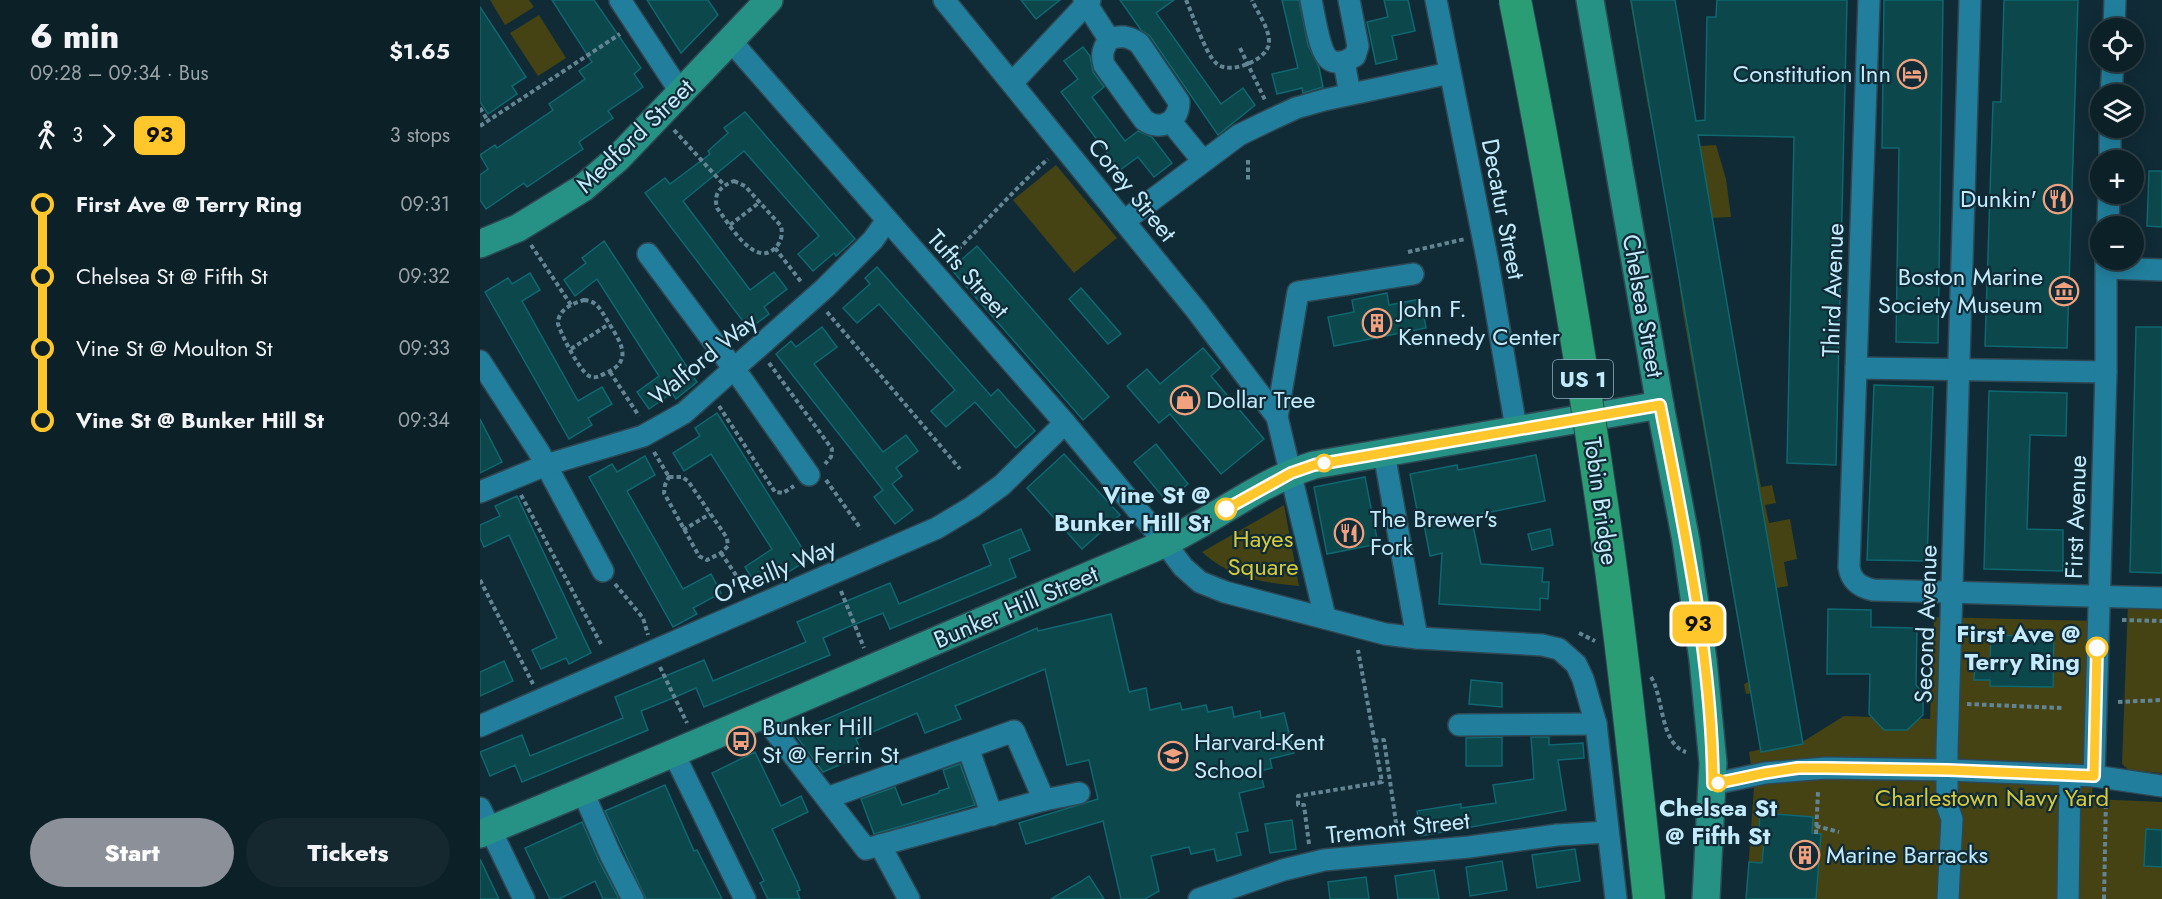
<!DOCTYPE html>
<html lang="en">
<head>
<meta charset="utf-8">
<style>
	:root { --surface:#0c2028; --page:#152830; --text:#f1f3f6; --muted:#9aa3a8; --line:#2c3e45; --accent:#8c9099 }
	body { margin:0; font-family:Jost,sans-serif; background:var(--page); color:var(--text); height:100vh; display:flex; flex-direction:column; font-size:22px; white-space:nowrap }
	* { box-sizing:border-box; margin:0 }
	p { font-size:20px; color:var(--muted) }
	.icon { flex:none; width:33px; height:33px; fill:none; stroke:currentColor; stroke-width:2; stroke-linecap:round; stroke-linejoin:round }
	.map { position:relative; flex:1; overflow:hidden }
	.drawer { display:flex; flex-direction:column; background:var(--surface); width:480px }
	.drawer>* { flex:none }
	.badge { padding:0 12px; border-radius:9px; font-size:21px; line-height:39px }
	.controls { position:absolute; left:1610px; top:18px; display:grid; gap:12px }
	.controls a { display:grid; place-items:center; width:54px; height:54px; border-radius:50%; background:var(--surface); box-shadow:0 3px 15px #0003,0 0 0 2px var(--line); font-size:30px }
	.map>.badge { position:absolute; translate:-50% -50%; box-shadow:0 0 0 3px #fff }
	.legs { display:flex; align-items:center; gap:9px; height:66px; padding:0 30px; font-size:20px }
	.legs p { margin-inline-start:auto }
	.head { display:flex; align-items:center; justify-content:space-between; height:102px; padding:0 30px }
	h1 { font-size:33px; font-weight:800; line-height:45px }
	.button { display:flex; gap:12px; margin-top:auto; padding:12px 30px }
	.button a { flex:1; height:69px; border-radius:36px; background:var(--accent); color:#fff; font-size:24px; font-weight:800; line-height:69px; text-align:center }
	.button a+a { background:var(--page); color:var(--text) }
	ul { padding:0 30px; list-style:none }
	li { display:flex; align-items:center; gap:21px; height:72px; font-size:22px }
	li i { display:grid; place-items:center; width:9px; height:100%; margin:0 8px; background:currentColor }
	li i::after { content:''; width:15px; height:15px; margin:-8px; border:4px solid; border-radius:50%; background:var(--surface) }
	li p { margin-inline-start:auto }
	li:first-child i { background:linear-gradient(#0000 50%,currentColor 0) }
	li:last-child i { background:linear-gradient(currentColor 50%,#0000 0) }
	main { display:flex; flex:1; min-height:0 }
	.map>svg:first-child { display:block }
</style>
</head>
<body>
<main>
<section class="drawer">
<div class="head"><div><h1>6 min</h1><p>09:28 – 09:34 · Bus</p></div><b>$1.65</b></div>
<div class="legs"><svg class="icon" aria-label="walk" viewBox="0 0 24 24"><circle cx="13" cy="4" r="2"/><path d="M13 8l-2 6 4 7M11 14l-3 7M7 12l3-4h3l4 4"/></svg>3<svg class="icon" aria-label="forward" viewBox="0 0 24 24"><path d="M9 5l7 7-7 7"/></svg><b class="badge" style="background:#ffc72c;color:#111">93</b><p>3 stops</p></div>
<ul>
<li><i style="color:#ffc72c"></i><b>First Ave @ Terry Ring</b><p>09:31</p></li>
<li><i style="color:#ffc72c"></i><span>Chelsea St @ Fifth St</span><p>09:32</p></li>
<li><i style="color:#ffc72c"></i><span>Vine St @ Moulton St</span><p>09:33</p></li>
<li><i style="color:#ffc72c"></i><b>Vine St @ Bunker Hill St</b><p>09:34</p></li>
</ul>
<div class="button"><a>Start</a><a>Tickets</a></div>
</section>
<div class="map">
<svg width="1682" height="899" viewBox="0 0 1682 899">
	<rect width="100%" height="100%" fill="#102b36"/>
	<g fill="#454213">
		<polygon points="10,0 49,0 54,7 25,25"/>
		<polygon points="1150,0 1194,0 1220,146 1236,145 1246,179 1251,217 1230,218 1281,487 1292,485 1296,503 1285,505 1289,523 1310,519 1317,559 1304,562 1308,586 1297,588 1319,744 1364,716 1450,719 1454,617 1618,621 1612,799 1682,802 1682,899 1266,899 1274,787 1269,752 1282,749 1273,693 1266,694 1264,684 1273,680 1262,645 1203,313 1191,219 1167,101"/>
		<polygon points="59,15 86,58 58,76 30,33"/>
		<polygon points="576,165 637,238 594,273 533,200"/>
		<path d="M804,505l15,81c-38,-4 -67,-7 -97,-34z"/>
		<polygon points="1648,603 1682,604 1682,773 1649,770 1642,764"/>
	</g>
	<g fill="#0c474c" stroke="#0f676f" stroke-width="1.5">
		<polygon points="72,0 114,0 161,68 154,74 163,87 128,111 133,118 99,142 103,149 47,187 44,183 6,209 0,200 0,175 8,169 0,155 15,145 17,148 73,110 69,104 105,79 99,71 112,62"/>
		<polygon points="167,0 228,0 238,15 201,53"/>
		<polygon points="541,0 580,0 556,19"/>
		<polygon points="640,0 694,0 676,13 741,104 763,88 775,105 738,135 670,36 661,30"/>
		<polygon points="802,0 819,0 828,45 839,67 843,87 823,93 822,88 797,94 792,74 818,68"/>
		<polygon points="904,0 928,0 935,31 912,36 917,59 896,64 887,22 908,17"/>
		<polygon points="1151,0 1195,0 1216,121 1225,120 1227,17 1236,17 1237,0 1367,0 1356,465 1307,463 1314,137 1218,135 1323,744 1281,752"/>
		<polygon points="1404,0 1463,0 1458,343 1416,342 1419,148 1402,148"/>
		<polygon points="1524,0 1598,0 1587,348 1505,346 1513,102 1521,102"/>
		<polygon points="0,7 46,77 32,86 37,94 8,114 0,102"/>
		<polygon points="603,47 610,56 613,72 624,87 612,97 645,141 658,131 672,137 692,163 674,177 658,157 640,170 581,92 598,79 584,61"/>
		<polygon points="265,112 375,239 356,256 354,253 333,271 318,254 339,236 264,151 203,201 270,290 294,272 307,289 284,307 289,314 269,329 165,193 185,178 190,184 230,154 228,151 248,133 244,128"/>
		<polygon points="1669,171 1682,171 1682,227 1667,226"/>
		<polygon points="124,241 217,382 196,399 192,393 169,409 157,392 179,376 117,279 95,296 84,280 106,263 102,258"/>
		<polygon points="497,246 629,397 603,420 471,269"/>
		<polygon points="397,267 511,396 518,389 555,431 536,448 495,402 466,427 451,411 475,390 399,304 377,323 363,308 390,284 385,278"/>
		<polygon points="50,273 60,290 42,301 98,401 122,387 132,404 108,418 112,425 89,439 5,292 28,278 32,284"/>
		<polygon points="601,288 641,334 628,344 589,299"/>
		<polygon points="907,293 909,305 941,299 946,328 854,346 848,317 874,312 872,300"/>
		<polygon points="342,327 357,347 334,364 403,452 426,435 438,451 416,468 422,476 412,484 433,510 415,524 394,497 403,490 296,354 311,341 316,347"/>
		<polygon points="1656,327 1682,327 1682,573 1650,572"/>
		<polygon points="723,348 740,368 731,376 784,439 741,474 690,414 679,423 647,386 667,369 680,384"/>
		<polygon points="1394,385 1453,387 1447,561 1387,560"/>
		<polygon points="1509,391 1587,393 1586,436 1550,435 1547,529 1583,530 1583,571 1504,569"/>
		<polygon points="237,413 329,559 307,573 303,568 276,585 265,567 292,549 231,454 204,471 193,453 220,436 215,428"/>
		<polygon points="0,419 22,462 0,473"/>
		<polygon points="676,444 708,484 687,502 654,462"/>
		<polygon points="584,454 640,515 602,549 547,488"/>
		<polygon points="1056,455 1065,501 991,516 1001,564 1063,568 1062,582 1069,582 1068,599 1060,598 1060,610 959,604 962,553 950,556 942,514 938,515 930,474 977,465 978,470"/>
		<polygon points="165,456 175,475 147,491 203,589 231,574 241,593 213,608 217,614 193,627 109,477 132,464 137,472"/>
		<polygon points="885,477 898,544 847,554 834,487"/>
		<polygon points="37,496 111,653 89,664 86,658 61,669 52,650 77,638 29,535 4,547 0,538 0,525 20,516 15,506"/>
		<polygon points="541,529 550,550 529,559 536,577 410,629 403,613 368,627 343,638 350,655 224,707 216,688 193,698 161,711 168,730 42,782 35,765 10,776 0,752 42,735 50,756 143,718 135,697 224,660 233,681 326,642 317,622 369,600 410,583 419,604 511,565 503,545"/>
		<polygon points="1070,529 1073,545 1052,550 1048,534"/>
		<polygon points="1348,609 1391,610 1391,627 1437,628 1436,685 1443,693 1443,715 1427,730 1404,730 1389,714 1390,674 1347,674"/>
		<polygon points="631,614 649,692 666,688 670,710 700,703 702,710 726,705 728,712 752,707 754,717 780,711 781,718 804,713 814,753 790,759 792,768 780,771 784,787 759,793 768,831 756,833 761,855 737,861 734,849 711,854 709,847 671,856 679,891 665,899 641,899 623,821 546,844 539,823 618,799 609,760 587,765 565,669 475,706 481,719 445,733 437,713 376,739 383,755 343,772 314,733 557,628 558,631"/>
		<polygon points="1511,635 1574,637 1573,687 1510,686 1510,680 1494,680 1495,661 1510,661"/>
		<polygon points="24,661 33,681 0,696 0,672"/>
		<polygon points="991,680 1022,683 1022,707 989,704"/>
		<polygon points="1022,737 1022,766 986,766 986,738"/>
		<polygon points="1051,737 1069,737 1069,745 1103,743 1104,758 1078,760 1086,810 941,836 937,811 981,804 981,808 1016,803 1013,785 1054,779"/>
		<polygon points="275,752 301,806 321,796 328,812 292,829 317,882 320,890 317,891 320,899 288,899 280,883 284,881 232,773"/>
		<polygon points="480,764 495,805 394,834 381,799 415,787 422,805 459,793 459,791 469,788 463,770"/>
		<polygon points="185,785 214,851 217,850 242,899 166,899 125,811"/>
		<polygon points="1280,813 1333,817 1332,833 1341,834 1336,899 1266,899 1269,862 1282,863 1285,830 1279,830"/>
		<polygon points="812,820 816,849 790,853 785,824"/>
		<polygon points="102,822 119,861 139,899 123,899 115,881 79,899 70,899 54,867 45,848"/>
		<polygon points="1666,829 1682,830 1682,867 1664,866"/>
		<polygon points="1095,849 1100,881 1057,888 1052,855"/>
		<polygon points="0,859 19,899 0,899"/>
		<polygon points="1022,861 1027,890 990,896 986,867"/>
		<polygon points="954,870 959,899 918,899 915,876"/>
		<polygon points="609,876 624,899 571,899 600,882"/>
		<polygon points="886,877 889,899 850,899 848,882"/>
	</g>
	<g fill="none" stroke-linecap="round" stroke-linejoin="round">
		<g stroke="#2f4753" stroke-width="24">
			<g id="minor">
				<polyline points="140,0 201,93"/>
				<polyline points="464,0 716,310 797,417"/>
				<path d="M604,0l25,39c-6,10 -8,15 -5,26l40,55c16,12 35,2 35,-18l-40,-59c-11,-7 -18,-8 -30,-4"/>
				<path d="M831,0c3,13 8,53 19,60 4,3 9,2 14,2"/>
				<polyline points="869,0 878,46 875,56 864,62 870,94"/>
				<polyline points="956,0 1008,263 1036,428"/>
				<path d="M1389,0l-20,567c2,14 11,20 24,23l289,8"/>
				<polyline points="1634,28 1635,0"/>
				<polyline points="250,40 585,423 685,543 703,567 720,582 745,592 905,634 937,638 1062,645 1079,649 1096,664 1103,679 1116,724 1136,899"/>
				<polyline points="532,83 610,0"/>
				<polyline points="1631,94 1633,62"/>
				<polyline points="691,122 723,161"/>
				<polyline points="1630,160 1630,128"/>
				<polyline points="644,221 759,135 790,120 816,108 844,100 970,73"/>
				<polyline points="1628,226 1629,194"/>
				<polyline points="168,254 263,381 329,475"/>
				<polyline points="1626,268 1682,270"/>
				<polyline points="0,361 59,452 123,571"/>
				<polyline points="1376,368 1626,372"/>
				<polyline points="904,453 937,638"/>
				<polyline points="0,492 66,465 163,436 204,413 345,288 393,240 407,220"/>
				<polyline points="845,617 797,417 818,292 933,274"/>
				<polyline points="283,716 386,849 564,800 599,793"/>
				<polyline points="979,725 1116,724"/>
				<polyline points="0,726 457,528 492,507 522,485 585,423"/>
				<polyline points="488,748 512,815"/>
				<polyline points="194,754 265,899"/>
				<polyline points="1614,776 1626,372 1626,260"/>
				<polyline points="1233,784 1285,773 1346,768 1469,770 1614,776 1682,786"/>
				<polyline points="103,792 131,856 153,899"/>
				<polyline points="347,798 534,731 564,800"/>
				<polyline points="0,808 44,899"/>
				<polyline points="400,845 429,899"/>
				<polyline points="719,899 803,870 844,860 989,847 1077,835 1128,832"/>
				<polyline points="1468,899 1472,819 1467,805 1467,750 1490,0"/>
				<polyline points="1588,899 1590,775"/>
			</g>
		</g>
		<g stroke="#2f4753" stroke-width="30">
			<g id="major">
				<polyline points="1110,0 1180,405 1206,541 1223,660 1233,763 1226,899"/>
				<polyline points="0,244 38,228 103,188 138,158 289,0"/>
				<path d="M0,834c225,-92 447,-191 672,-285 56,-24 104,-66 162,-84l346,-60"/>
			</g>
		</g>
		<g stroke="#638492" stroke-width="4" stroke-dasharray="4.5 3" stroke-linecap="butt">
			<path d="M706,0c7,15 19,53 30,63 13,13 52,-3 53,-20 1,-14 -12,-31 -17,-43"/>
			<polyline points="760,48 786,102"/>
			<polyline points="0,108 8,121"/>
			<polyline points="0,126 140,34"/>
			<polyline points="194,130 244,185"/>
			<polyline points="768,160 768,182"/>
			<path d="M254,181l11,5 36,40c2,9 0,17 -7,23 -21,18 -46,-27 -57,-41 -4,-15 4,-22 17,-27z"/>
			<polyline points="250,225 280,202"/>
			<polyline points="51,245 91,305"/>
			<polyline points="295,248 322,283"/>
			<polyline points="928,252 985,239"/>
			<path d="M467,260c35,-33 65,-69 101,-101"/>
			<path d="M104,300c13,1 16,9 23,20 11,19 29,40 -1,53 -6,3 -11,6 -17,3 -10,-6 -27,-40 -31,-52 0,-15 14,-20 26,-24z"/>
			<polyline points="347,312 480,469"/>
			<polyline points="91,349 129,324"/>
			<polyline points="289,363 352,449 351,457 345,464"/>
			<polyline points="130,372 159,416"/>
			<polyline points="239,406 295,492 303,493 314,486"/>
			<polyline points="174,452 189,477"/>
			<polygon points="189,477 202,477 208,481 247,538 248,546 241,553 227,560 219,556 184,493 185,485"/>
			<polyline points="346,480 381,529"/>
			<polyline points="41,495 121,644"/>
			<polyline points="203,530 230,514"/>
			<polyline points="241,553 266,590"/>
			<polyline points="0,580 53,684"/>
			<polyline points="135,584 163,618 168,635"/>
			<polyline points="361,591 384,648"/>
			<polyline points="1642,620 1682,621"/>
			<polyline points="1099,633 1115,641"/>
			<polyline points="180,667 207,723"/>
			<path d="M1171,677c13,21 9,67 35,75"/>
			<polyline points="1638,702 1682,700"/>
			<polyline points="1487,704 1582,708"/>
			<polyline points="894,741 904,740 918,836"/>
			<polyline points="1336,826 1359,832"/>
			<polyline points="1336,834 1338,792"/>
			<polyline points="829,844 824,805 818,805 818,796 902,782 878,650"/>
			<polyline points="1624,899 1626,798"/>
		</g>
		<use href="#minor" stroke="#217f9d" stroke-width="21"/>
		<use href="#major" stroke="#269185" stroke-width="27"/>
		<g stroke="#2f4753" stroke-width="34" stroke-linecap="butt">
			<path id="highway-bridge" d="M1035,0c37,184 68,368 94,554 16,115 28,230 40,345"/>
		</g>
		<use href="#highway-bridge" stroke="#2a9d75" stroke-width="32"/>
	</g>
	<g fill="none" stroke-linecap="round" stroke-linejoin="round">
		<g stroke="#fff" stroke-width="14">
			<path id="line-1" d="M746,509l65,-36 23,-8 346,-60c24,123 52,253 53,379l52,-11 33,-5h28l122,2 146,6 3,-128"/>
		</g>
		<use href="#line-1" stroke="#ffc72c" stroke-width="9"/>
	</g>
	<defs>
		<g id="hotel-ring" transform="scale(1.5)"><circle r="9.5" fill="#102b36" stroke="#f1a17d" stroke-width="1.5"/><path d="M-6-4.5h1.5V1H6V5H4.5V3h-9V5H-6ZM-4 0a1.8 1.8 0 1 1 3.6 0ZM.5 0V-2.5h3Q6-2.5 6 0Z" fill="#f1a17d"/></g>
		<g id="restaurant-ring" transform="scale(1.5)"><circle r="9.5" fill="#102b36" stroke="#f1a17d" stroke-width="1.5"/><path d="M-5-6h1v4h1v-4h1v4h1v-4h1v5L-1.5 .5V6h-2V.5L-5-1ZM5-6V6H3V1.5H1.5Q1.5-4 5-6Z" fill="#f1a17d"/></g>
		<g id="museum-ring" transform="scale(1.5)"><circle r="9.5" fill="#102b36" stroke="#f1a17d" stroke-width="1.5"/><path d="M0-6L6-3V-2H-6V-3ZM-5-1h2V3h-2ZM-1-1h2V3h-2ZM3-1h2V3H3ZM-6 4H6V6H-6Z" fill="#f1a17d"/></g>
		<g id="building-ring" transform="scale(1.5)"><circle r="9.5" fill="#102b36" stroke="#f1a17d" stroke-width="1.5"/><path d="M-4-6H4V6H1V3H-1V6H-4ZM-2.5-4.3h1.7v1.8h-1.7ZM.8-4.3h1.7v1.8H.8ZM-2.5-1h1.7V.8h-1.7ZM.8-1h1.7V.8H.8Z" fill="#f1a17d"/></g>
		<g id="shop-ring" transform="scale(1.5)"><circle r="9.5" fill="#102b36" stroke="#f1a17d" stroke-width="1.5"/><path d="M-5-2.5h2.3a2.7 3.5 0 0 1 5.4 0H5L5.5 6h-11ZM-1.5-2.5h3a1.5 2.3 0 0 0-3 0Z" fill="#f1a17d"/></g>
		<g id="bus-ring" transform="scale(1.5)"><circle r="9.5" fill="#102b36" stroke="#f1a17d" stroke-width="1.5"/><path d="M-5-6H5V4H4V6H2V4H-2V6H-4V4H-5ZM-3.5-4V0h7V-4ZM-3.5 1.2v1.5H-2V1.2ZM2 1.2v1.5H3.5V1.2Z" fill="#f1a17d"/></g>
		<g id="school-ring" transform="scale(1.5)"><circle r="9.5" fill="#102b36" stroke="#f1a17d" stroke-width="1.5"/><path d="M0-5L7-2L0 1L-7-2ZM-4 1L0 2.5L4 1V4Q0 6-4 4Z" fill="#f1a17d"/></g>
	</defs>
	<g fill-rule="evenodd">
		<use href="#hotel-ring" x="1432" y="74"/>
		<use href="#restaurant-ring" x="1578" y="199"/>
		<use href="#museum-ring" x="1584" y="291"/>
		<use href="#building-ring" x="897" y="323"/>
		<use href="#shop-ring" x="705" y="400"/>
		<use href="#restaurant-ring" x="869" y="533"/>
		<use href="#bus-ring" x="261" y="741"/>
		<use href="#school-ring" x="693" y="756"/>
		<use href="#building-ring" x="1325" y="855"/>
	</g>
	<g fill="#fff" stroke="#ffc72c" stroke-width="3">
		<circle cx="844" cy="463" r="8"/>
		<circle cx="746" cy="509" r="10"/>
		<circle cx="1617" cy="648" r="10"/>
		<circle cx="1238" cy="783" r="8"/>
	</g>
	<g text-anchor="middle" stroke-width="4.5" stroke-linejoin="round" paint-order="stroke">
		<rect fill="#102b36" stroke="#8db1c1" stroke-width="1.5" x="1073" y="360" width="60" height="38" rx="4.5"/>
		<g font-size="22" font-weight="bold" fill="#c3ebfc">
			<text x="1103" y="387">US 1</text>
		</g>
		<g font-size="24" fill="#c3ebfc" stroke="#102b36" text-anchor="start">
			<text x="1411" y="82" text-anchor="end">Constitution Inn</text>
			<text x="1557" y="207" text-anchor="end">Dunkin'</text>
			<text x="1563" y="285" text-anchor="end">Boston Marine<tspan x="1563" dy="28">Society Museum</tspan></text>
			<text x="918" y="317">John F.<tspan x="918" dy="28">Kennedy Center</tspan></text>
			<text x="726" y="408">Dollar Tree</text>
			<text x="890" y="527">The Brewer's<tspan x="890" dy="28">Fork</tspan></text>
			<text x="282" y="735">Bunker Hill<tspan x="282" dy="28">St @ Ferrin St</tspan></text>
			<text x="714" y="750">Harvard-Kent<tspan x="714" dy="28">School</tspan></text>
			<text x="1346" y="863">Marine Barracks</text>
		</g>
		<g font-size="24" fill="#c3ebfc" stroke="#102b36">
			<text transform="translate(155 136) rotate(-44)" y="8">Medford Street</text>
			<text transform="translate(652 190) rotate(51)" y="8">Corey Street</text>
			<text transform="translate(1023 209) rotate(79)" y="8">Decatur Street</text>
			<text transform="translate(488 274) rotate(48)" y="8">Tufts Street</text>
			<text transform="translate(1353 290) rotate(-88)" y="8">Third Avenue</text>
			<text transform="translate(1163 306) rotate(80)" y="8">Chelsea Street</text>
			<text transform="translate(223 359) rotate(-39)" y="8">Walford Way</text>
			<text transform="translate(1121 501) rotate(82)" y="8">Tobin Bridge</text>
			<text transform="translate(1596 517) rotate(-88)" y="8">First Avenue</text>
			<text transform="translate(295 571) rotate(-23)" y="8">O'Reilly Way</text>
			<text transform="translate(536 607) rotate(-23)" y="8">Bunker Hill Street</text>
			<text transform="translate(1446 624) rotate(-88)" y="8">Second Avenue</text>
			<text transform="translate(918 828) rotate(-6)" y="8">Tremont Street</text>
		</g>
		<g font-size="24" font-weight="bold" fill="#c3ebfc" stroke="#102b36" text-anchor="end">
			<text x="730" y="503">Vine St @<tspan x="730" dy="28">Bunker Hill St</tspan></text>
			<text x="1600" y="642">First Ave @<tspan x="1600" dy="28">Terry Ring</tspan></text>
			<text x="1238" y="816" text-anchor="middle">Chelsea St<tspan x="1238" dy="28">@ Fifth St</tspan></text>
		</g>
		<g font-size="24" fill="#d5ca3a" stroke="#102b36">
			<text x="783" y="547">Hayes<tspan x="783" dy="28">Square</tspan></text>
			<text x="1512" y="806">Charlestown Navy Yard</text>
		</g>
	</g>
</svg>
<div class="controls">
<a><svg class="icon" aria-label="locate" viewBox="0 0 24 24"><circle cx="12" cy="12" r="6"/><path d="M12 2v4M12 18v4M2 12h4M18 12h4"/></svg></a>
<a><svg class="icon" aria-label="layers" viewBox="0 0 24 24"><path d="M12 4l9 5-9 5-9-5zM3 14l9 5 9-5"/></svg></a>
<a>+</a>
<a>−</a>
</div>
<b class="badge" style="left:1218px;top:624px;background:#ffc72c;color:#111">93</b>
</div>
</main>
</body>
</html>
